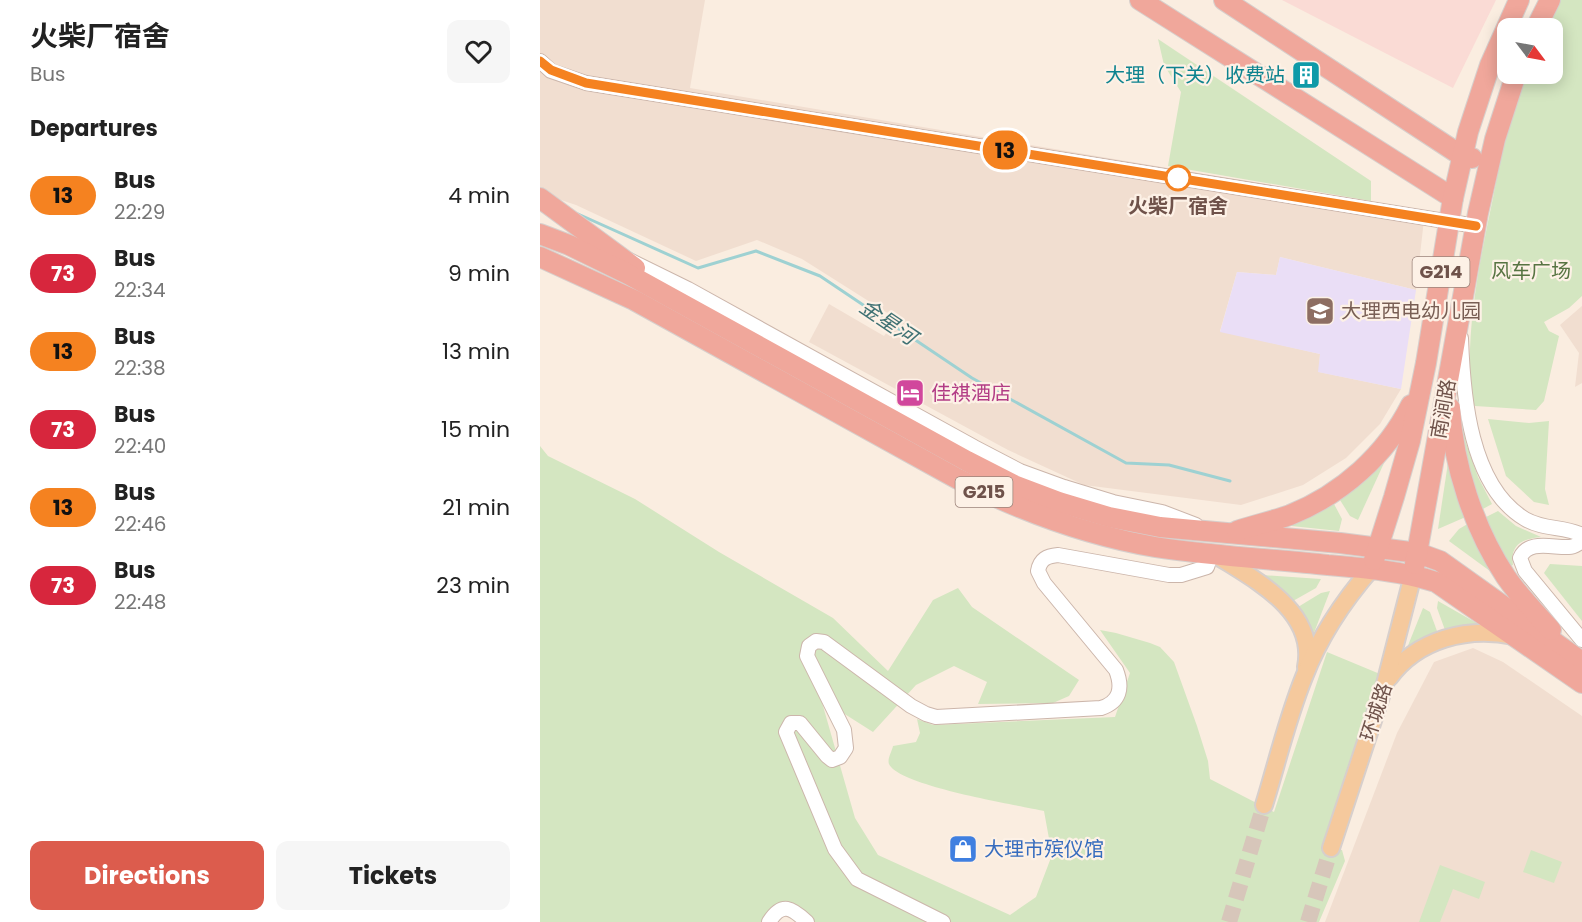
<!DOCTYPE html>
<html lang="en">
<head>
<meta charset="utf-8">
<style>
	:root { --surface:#fff; --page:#f6f6f6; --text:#222; --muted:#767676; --accent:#dc5c4d }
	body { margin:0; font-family:Poppins,"Noto Sans SC",sans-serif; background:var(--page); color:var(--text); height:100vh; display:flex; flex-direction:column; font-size:22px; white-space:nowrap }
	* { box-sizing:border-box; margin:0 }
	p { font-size:20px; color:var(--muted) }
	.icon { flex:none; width:33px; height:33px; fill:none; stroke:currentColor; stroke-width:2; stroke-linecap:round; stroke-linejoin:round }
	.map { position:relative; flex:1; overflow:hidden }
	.sheet { display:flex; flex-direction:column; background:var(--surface); width:540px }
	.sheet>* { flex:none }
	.badge { padding:0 12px; border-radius:20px; font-size:21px; line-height:39px }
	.needle { width:39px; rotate:122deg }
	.controls { position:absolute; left:957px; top:18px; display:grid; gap:12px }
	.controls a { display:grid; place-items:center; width:66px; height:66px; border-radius:12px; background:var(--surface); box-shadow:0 3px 15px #0003; font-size:30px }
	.map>.badge { position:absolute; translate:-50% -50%; box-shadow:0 0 0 3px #fff }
	h2 { padding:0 30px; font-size:22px; line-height:54px }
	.round { display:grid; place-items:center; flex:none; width:63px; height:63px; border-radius:12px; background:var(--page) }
	.head { display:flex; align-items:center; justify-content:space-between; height:102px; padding:0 30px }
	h1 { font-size:28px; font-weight:700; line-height:45px }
	.cta { display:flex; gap:12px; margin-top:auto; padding:12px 30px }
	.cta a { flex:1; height:69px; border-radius:12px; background:var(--accent); color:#fff; font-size:24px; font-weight:700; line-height:69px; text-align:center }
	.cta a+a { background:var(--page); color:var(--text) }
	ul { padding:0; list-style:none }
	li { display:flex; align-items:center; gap:18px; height:78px; padding:0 30px }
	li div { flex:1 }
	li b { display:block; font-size:22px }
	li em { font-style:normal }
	li .badge { min-width:66px; font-weight:700; text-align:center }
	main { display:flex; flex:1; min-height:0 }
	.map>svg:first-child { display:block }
</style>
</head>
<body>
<main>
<section class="sheet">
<div class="head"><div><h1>火柴厂宿舍</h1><p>Bus</p></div><a class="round"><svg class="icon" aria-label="heart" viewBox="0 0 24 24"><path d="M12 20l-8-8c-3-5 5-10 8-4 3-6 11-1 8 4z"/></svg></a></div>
<h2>Departures</h2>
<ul>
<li><span class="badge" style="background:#f58220;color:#111">13</span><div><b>Bus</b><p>22:29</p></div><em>4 min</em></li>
<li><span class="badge" style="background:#d7263d;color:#fff">73</span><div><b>Bus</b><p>22:34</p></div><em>9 min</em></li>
<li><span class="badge" style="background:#f58220;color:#111">13</span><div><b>Bus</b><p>22:38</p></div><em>13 min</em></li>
<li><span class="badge" style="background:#d7263d;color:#fff">73</span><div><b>Bus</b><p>22:40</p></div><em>15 min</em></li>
<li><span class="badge" style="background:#f58220;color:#111">13</span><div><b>Bus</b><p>22:46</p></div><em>21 min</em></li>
<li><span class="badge" style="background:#d7263d;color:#fff">73</span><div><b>Bus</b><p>22:48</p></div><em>23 min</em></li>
</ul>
<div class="cta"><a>Directions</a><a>Tickets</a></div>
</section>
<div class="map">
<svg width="1042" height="922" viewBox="0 0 1042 922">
	<rect width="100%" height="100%" fill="#faede0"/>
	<g fill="#f1ded0">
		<polygon points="0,0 165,0 150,88 885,211 876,290 740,257 736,275 697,272 680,331 780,354 779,372 861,389 840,424 806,458 763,485 701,505 544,485 468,450 269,342 289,304 344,336 357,319 262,259 217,240 156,261 36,205 0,193"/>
		<polygon points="1042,306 1042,383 1035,387 1039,353 1020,325"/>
		<polygon points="933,648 963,662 1042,716 1042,922 785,922 857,733 894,662"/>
	</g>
	<polygon fill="#fadbd5" points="742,0 956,0 913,88"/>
	<polygon fill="#eadef6" points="740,257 876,290 861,389 778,372 780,354 680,332 697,272 736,275"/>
	<g fill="#d4e6c1">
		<path d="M1019,0h23v296l-13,12 -25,14 5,9 10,5 -15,65 -8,9 -61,-4 -3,-3c-8,-68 7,-138 21,-205 8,-42 17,-84 33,-124h26v-46h-7z"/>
		<polygon points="618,39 831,181 831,201 628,166 641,92 624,65"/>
		<polygon points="919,402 926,443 938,477 952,504 941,510 917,427"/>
		<polygon points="948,419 989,423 1009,421 1005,489 1009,505 994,502 966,476"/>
		<path d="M0,446l8,10 87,43 84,53 114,66 55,53 45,-71 25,-12 14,19 107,73 -10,16 -16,7 -75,1 9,-22 -33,-16 -38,19 -43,47 -52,-33 34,119 23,37 132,60 26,-18 16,-42 -8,-44c-27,-6 -145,-25 -155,-47 -2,-5 3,-13 4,-18l23,-4 4,-9 -3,-14 16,6 182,-8 15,-44 -30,-43 16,3 34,10 10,4 14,15 23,64 11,35 2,18 64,33 53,-160 53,22 -55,173 17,3 3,11 -26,61h-509l-20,-16 -25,16h-225z"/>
		<polygon points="909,456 928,516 898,529"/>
		<polygon points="844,463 818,520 810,516 800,500"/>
		<polygon points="794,504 802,519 799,531 742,525 781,511"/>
		<path d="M958,511l18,15 25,11c-19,2 -31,7 -28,28l-5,2 -24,-49z"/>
		<polygon points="931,522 954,574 909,541 919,529"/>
		<polygon points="1010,564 1042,566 1042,621 1004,573"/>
		<polygon points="722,575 781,579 776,588 753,601 743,590"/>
		<polygon points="790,591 772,638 758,607 781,593"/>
		<polygon points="898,601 940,625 923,626 905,630 897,608"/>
		<polygon points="883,608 890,612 897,631 867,648"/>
		<polygon points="991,850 1022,862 1014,883 983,872"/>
		<polygon points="900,865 945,882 939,899 913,889 900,922 879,922"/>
	</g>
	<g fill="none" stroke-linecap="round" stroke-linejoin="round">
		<polyline stroke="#9ed1d2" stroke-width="3" points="38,214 158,268 216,251 280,276 432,378 586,463 629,465 690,481"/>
		<g stroke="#d7c6ba" stroke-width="16" stroke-dasharray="16 8" stroke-linecap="butt">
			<polyline points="689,922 724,805"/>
			<polyline points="768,922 791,848"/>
		</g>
		<g stroke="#ccb6ab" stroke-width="16">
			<g id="minor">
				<polyline points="0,61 11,71 46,83 936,226"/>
				<polyline points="89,260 148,289 434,447 480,471 524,487 573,502 622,512 656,525"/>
				<path d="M921,338c2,58 9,148 64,181 19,11 39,7 57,16"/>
				<path d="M1042,541c-4,3 -8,6 -13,6 -16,1 -41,-8 -49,11l5,13 57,69"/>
				<path d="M229,922c13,-21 23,-14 38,0"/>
				<path d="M403,922l-86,-43 -22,-30 -49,-117 5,-9h9l27,33 5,4 8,-3 6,-9 -2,-18 -37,-74 2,-10 7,-5 8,1 87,64 15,8 10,3 165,-9c19,-6 22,-20 15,-38l-72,-87 -6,-12c2,-12 9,-15 20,-16l111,20h12l26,-8 5,-14"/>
			</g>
		</g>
		<g stroke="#d7cfcc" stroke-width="20">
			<g id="major">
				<path d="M676,555c39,25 101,56 90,112"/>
				<path d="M849,678c28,-39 79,-52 125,-42"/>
				<path d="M724,805c13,-42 23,-86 40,-128 15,-39 40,-77 68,-109"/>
				<polyline points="791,848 845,684 873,575"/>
			</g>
		</g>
		<g stroke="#d7cfcc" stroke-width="22">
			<g id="highway">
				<polyline points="600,0 913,198"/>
				<polyline points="684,0 922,156 932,158"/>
				<polyline points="996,28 1010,0"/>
				<polyline points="0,198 95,268"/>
				<polyline points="0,234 29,245 88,274 427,461 474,485 519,502 569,517 620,527 800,543 878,553 900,561 1042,662"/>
				<path d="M0,257l94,43 324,179c63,32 127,56 197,68 57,9 116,12 173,18 37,3 73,6 108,17l146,101"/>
				<path d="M910,408c3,57 24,121 56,169 13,19 30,36 45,53"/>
				<path d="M697,531c18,-6 36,-10 53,-16 52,-21 96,-60 121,-110"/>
				<polyline points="834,560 854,497 870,441 886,363 913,198 928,132 950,65 979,0"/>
				<polyline points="875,564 938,213 955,139 976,74"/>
			</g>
		</g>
		<use href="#minor" stroke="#fff" stroke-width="14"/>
		<use href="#major" stroke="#f5c99d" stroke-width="16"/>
		<use href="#highway" stroke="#f0a79b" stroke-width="20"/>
	</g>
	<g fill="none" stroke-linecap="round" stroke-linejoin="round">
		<g stroke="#fff" stroke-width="14">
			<polyline id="line" points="0,61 11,70 46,83 936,226"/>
		</g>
		<use href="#line" stroke="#f58220" stroke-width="9"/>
	</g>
	<defs>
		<g id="building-square" transform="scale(1.5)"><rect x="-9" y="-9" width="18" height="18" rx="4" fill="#0f9aa8" stroke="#fdf1e6"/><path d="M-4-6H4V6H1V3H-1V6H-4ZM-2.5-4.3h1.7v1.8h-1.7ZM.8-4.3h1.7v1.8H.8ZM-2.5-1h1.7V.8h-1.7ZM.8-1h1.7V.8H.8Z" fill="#fff"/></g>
		<g id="school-square" transform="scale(1.5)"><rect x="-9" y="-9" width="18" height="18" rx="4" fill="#8d6e63" stroke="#fdf1e6"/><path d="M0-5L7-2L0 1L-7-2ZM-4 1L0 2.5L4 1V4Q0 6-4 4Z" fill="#fff"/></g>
		<g id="hotel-square" transform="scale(1.5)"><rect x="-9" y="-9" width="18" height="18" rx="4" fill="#d1479c" stroke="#fdf1e6"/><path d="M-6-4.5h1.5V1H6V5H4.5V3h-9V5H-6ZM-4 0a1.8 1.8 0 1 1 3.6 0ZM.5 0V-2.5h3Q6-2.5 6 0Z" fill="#fff"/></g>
		<g id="shop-square" transform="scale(1.5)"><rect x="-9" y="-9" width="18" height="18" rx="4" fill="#3f7fe0" stroke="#fdf1e6"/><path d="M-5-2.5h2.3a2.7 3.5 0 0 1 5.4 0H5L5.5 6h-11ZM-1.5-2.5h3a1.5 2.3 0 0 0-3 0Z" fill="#fff"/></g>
	</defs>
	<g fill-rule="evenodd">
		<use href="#building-square" x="766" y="75"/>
		<use href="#school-square" x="780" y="311"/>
		<use href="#hotel-square" x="370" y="393"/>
		<use href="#shop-square" x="423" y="849"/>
	</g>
	<circle fill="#fff" stroke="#f58220" stroke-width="3" cx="638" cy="178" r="12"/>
	<g text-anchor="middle" stroke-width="4.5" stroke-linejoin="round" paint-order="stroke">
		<g fill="#fdf1e6" stroke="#9a8279" stroke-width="1.5">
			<rect x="872.5" y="257" width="57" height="30" rx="4.5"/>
			<rect x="415.5" y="477" width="57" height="30" rx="4.5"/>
		</g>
		<g font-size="18" font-weight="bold" fill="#6f524a">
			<text x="901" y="278">G214</text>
			<text x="444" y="498">G215</text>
		</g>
		<g font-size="20" fill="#0d838f" stroke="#fdf1e6" text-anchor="end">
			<text x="745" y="82">大理（下关）收费站</text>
		</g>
		<g font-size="20" font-weight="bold" fill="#6f524a" stroke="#fdf1e6">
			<text x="638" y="213">火柴厂宿舍</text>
		</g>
		<g font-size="20" fill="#577442" stroke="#fdf1e6">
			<text x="991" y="278">风车广场</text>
		</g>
		<g font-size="20" fill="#785e54" stroke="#fdf1e6" text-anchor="start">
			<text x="801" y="318">大理西电幼儿园</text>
		</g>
		<g font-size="20" fill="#b23c85" stroke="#fdf1e6" text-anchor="start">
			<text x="391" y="400">佳祺酒店</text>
		</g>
		<g font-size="20" fill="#6f524a" stroke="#fdf1e6">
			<text transform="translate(903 409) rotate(-80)" y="7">南涧路</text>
			<text transform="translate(836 712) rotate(-72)" y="7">环城路</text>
		</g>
		<g font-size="20" fill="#366cbe" stroke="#fdf1e6" text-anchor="start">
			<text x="444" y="856">大理市殡仪馆</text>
		</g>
		<g font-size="21" font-style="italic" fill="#407274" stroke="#fdf1e6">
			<text transform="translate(348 322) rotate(34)" y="7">金星河</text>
		</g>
	</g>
</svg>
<div class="controls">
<a><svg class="needle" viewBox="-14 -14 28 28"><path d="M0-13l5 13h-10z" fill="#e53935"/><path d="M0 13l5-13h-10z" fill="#767676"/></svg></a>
</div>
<b class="badge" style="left:465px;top:150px;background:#f58220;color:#111">13</b>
</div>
</main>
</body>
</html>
